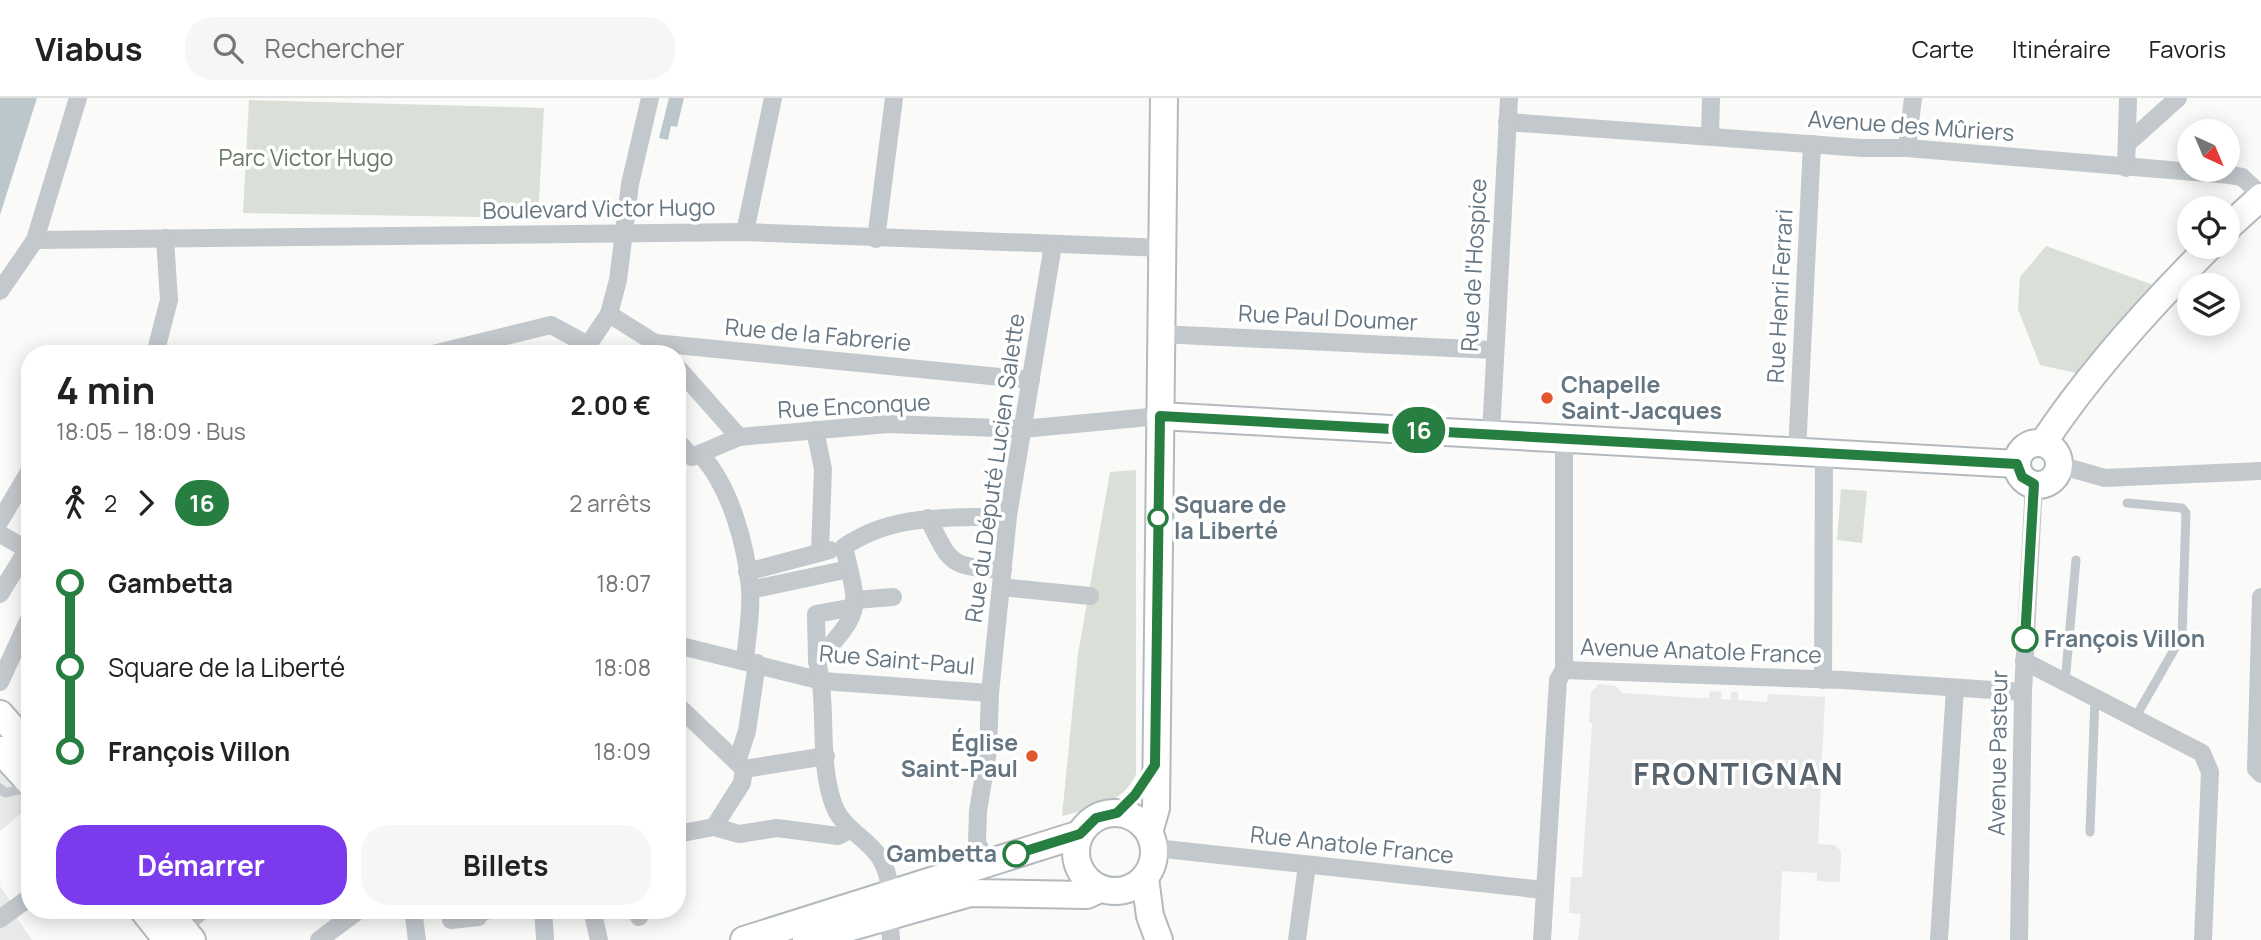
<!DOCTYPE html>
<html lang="fr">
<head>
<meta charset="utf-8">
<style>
	:root { --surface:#fff; --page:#f6f6f6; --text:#222; --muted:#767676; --line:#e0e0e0; --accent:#7c3aed }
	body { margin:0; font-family:Manrope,sans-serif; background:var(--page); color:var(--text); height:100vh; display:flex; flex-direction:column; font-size:26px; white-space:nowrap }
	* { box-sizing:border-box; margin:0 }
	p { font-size:23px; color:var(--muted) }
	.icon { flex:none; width:38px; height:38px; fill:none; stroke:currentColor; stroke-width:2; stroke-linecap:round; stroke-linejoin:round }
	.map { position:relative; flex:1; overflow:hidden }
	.drawer { position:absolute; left:21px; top:247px; width:665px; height:574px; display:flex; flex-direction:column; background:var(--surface); border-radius:28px; box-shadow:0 4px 18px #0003 }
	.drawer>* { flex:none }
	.badge { padding:0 14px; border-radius:23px; font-size:24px; line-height:46px }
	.needle { width:46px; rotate:136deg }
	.controls { position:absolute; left:2177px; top:21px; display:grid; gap:14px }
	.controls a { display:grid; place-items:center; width:63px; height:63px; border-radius:50%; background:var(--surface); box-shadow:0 4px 18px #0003; font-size:35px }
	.map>.badge { position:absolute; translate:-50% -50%; box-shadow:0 0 0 4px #fff }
	.legs { display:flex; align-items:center; gap:10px; height:77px; padding:0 35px; font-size:23px }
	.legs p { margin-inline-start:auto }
	.overview { display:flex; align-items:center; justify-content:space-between; height:119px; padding:0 35px }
	h1 { font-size:38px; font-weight:700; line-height:52px }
	.action { display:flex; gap:14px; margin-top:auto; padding:14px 35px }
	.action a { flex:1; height:80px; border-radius:28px; background:var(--accent); color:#fff; font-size:28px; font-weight:700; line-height:80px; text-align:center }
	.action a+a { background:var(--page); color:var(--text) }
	ul { padding:0 35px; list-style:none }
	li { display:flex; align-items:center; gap:24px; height:84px; font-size:26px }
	li i { display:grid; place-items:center; width:10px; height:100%; margin:0 9px; background:currentColor }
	li i::after { content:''; width:18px; height:18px; margin:-9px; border:5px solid; border-radius:50%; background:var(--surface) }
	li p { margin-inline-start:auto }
	li:first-child i { background:linear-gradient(#0000 50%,currentColor 0) }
	li:last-child i { background:linear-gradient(currentColor 50%,#0000 0) }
	header { display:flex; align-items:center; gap:42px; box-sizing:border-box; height:98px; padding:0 35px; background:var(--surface); border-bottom:2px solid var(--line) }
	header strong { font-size:33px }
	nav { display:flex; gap:38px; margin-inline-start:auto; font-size:24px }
	.search { width:490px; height:63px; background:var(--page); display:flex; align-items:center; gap:18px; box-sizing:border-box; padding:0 24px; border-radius:28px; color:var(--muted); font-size:26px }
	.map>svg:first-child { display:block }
</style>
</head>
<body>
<header>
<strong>Viabus</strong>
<div class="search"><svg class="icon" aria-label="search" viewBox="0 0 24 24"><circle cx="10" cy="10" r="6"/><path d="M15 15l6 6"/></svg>Rechercher</div>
<nav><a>Carte</a><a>Itinéraire</a><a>Favoris</a></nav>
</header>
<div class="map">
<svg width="2261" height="842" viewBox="0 0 2261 842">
	<rect width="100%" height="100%" fill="#fafaf8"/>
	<g fill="#e8e9e9">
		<polygon points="1599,586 1616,588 1622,595 1696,600 1709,600 1710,593 1722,594 1721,601 1731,602 1731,594 1738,594 1738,602 1767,604 1768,596 1825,599 1818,746 1835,747 1841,753 1840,784 1817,783 1817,775 1782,773 1779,842 1578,842 1581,816 1569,815 1571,779 1582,779 1592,625 1589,625 1591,594"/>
		<polygon points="0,667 30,702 30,708 0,733"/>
		<polygon points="0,788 13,807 16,819 32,842 0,842"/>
	</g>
	<g fill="#dadfd7">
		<polygon points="249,2 544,10 538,120 243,115"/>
		<polygon points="2046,148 2153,187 2076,275 2040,267 2018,211 2020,179"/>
		<path d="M1136,372v304c-15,32 -43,33 -74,42l16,-162 32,-182z"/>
		<polygon points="1841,391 1867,393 1862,445 1837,442"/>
	</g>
	<g fill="#bbc7cb">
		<polygon points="0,0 37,0 0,117"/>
		<polygon points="669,0 684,0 677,29 671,28 668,42 659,40"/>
	</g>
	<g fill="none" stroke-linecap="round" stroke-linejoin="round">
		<g stroke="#b3babf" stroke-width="30">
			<g id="secondary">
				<polyline points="2228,129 2261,99"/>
				<polyline points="1160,318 2017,366"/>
				<path d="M2043,345c47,-71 106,-136 166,-196"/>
				<circle cx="2038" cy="366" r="21"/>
				<polyline points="0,616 30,650"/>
				<polyline points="0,652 30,685"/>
				<circle cx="1115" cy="754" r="39"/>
				<polyline points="1149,734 1156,710 1164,0"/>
				<polyline points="1145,780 1150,818 1159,842"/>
				<polyline points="143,812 167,842"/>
				<polyline points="167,812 192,842"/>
				<polyline points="744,842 1080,736"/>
				<polyline points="806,842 970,795 1087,797 1100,791"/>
			</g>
		</g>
		<g stroke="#c3c8cc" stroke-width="9">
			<polyline points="2127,405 2182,410 2186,415 2182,538 2135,620"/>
			<polyline points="2065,585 2076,462"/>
			<polyline points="0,690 5,695 30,689"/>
			<polyline points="2090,734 2095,601"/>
		</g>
		<g stroke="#c3c8cc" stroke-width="18">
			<polyline points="1507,24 1862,50 1907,50 2230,77 2242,79 2261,97"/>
			<polyline points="1710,37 1711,0"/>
			<polyline points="2129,44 2178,0"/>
			<polyline points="1907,50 1913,0"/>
			<polyline points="2126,70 2128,0"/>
			<polyline points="745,134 773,0"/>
			<polyline points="876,141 894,0"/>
			<polyline points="35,142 745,134 1164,150"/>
			<polyline points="0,193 35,142 78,0"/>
			<polyline points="609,216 655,245 1031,282"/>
			<polyline points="1160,236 1493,252"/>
			<polyline points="155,256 169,202 165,140"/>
			<polyline points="433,256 551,227 588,247"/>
			<polyline points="582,256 609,216 618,182 630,86 650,0"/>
			<polyline points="677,269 739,339"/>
			<polyline points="815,332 823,371 820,454"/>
			<polyline points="1491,336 1509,0"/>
			<polyline points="677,343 692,359 739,339 888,326 1022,331 1160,318"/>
			<polyline points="1797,354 1812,46"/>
			<path d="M702,358c29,33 44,89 48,132 2,23 -3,49 -5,72"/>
			<polyline points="2059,367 2105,380 2261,373"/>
			<path d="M928,420c23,47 21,48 75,52"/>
			<polyline points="0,423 30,372"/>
			<polyline points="0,436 30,453"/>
			<polyline points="747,474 830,452"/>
			<polyline points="1001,489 1090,498"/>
			<polyline points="750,492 849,471"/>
			<polyline points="0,496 27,452"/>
			<polyline points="2261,499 2256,671 2261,676"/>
			<polyline points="855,502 893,499"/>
			<polyline points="677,547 822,583 990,595"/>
			<polyline points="817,563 816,516 854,509"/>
			<polyline points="2024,563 2202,655 2210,674 2203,842"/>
			<polyline points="1564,572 1564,342"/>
			<polyline points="1823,582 1824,357"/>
			<polyline points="0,584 30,519"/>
			<polyline points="677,607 744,671"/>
			<polyline points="737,664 747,633 757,565"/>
			<polyline points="744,671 826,658"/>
			<polyline points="714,729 742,685 744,671"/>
			<polyline points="677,736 714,729 739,736 777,730 838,738 851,731"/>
			<polyline points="1155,750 1544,792"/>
			<polyline points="987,766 977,744 978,713 988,653 990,595 1008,418 1053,147"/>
			<path d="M890,794c-3,-55 -46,-51 -58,-92 -14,-44 -4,-94 -15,-139 45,-51 43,-48 27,-114 51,-35 106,-28 164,-31"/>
			<polyline points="413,812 417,842"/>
			<polyline points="450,812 451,822 478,819 481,814 490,812"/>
			<polyline points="543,812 545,840"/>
			<polyline points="592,812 599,842"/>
			<polyline points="889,816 891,842"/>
			<polyline points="639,819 640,812"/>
			<polyline points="0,821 30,799"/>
			<polyline points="182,830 202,812"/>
			<polyline points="319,842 359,812"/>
			<polyline points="1297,842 1307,767"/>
			<polyline points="1542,842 1558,582 1564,572 1843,582 2023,594"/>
			<polyline points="1939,842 1955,590"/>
			<polyline points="2019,842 2023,594 2034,386"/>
		</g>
		<use href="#secondary" stroke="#fff" stroke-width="26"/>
	</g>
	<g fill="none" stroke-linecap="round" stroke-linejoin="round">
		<g stroke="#fff" stroke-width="16">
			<polyline id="line-1" points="1016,756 1080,736 1096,720 1117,715 1135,697 1155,667 1160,318 2017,366 2022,379 2034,386 2025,541"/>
		</g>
		<use href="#line-1" stroke="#267e41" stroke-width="10"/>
	</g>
	<g fill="#e4572e" stroke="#fff" stroke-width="2.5">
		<circle cx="1547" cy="300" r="7"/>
		<circle cx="1032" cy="658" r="7"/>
	</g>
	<g fill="#fff" stroke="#267e41" stroke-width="3.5">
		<circle cx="1158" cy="420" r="9"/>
		<circle cx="2025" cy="541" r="12"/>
		<circle cx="1016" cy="756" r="12"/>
	</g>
	<g text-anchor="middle" stroke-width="7" stroke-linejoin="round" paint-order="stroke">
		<g font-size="23" fill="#657683" stroke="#fff">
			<text transform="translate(1911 28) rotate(4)" y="8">Avenue des Mûriers</text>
			<text transform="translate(599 111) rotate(-1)" y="8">Boulevard Victor Hugo</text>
			<text transform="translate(1474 167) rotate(-87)" y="8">Rue de l'Hospice</text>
			<text transform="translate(1780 198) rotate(-87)" y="8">Rue Henri Ferrari</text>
			<text transform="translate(1328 220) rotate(3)" y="8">Rue Paul Doumer</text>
			<text transform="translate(818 237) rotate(5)" y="8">Rue de la Fabrerie</text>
			<text transform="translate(854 308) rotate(-3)" y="8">Rue Enconque</text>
			<text transform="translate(995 370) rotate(-82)" y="8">Rue du Député Lucien Salette</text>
			<text transform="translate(1701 553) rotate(2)" y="8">Avenue Anatole France</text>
			<text transform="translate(897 562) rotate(5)" y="8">Rue Saint-Paul</text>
			<text transform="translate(1998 655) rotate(-89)" y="8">Avenue Pasteur</text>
			<text transform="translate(1352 747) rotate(6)" y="8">Rue Anatole France</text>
		</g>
		<g font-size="23" fill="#687a64" stroke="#fff">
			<text x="306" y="68">Parc Victor Hugo</text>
		</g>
		<g font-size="23" font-weight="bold" fill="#657683" stroke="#fff" text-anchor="start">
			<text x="1561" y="295">Chapelle<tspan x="1561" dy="26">Saint-Jacques</tspan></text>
			<text x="1018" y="653" text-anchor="end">Église<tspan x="1018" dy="26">Saint-Paul</tspan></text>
		</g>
		<g font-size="23" font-weight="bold" fill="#657683" stroke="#fff" text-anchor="start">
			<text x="1174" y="415">Square de<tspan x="1174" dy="26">la Liberté</tspan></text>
			<text x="2044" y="549">François Villon</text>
			<text x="997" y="764" text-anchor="end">Gambetta</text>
		</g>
		<g font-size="30" font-weight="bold" letter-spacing="2" fill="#57646e" stroke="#fff">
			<text x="1739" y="687">FRONTIGNAN</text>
		</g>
	</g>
</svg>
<div class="controls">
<a><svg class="needle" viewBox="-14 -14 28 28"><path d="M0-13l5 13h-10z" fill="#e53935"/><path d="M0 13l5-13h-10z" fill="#767676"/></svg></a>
<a><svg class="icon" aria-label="locate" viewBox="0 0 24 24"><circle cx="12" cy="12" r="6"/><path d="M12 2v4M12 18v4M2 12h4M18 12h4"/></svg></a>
<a><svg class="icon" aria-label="layers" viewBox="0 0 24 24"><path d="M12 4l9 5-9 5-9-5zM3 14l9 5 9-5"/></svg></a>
</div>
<b class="badge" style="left:1419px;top:332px;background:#267e41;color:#fff">16</b>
<section class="drawer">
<div class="overview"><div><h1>4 min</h1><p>18:05 – 18:09 · Bus</p></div><b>2.00 €</b></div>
<div class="legs"><svg class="icon" aria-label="walk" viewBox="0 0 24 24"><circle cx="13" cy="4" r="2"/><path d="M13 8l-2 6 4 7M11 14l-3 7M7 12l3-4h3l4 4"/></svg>2<svg class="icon" aria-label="forward" viewBox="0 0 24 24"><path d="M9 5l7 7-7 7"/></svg><b class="badge" style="background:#267e41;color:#fff">16</b><p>2 arrêts</p></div>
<ul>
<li><i style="color:#267e41"></i><b>Gambetta</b><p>18:07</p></li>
<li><i style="color:#267e41"></i><span>Square de la Liberté</span><p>18:08</p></li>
<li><i style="color:#267e41"></i><b>François Villon</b><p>18:09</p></li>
</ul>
<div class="action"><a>Démarrer</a><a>Billets</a></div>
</section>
</div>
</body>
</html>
